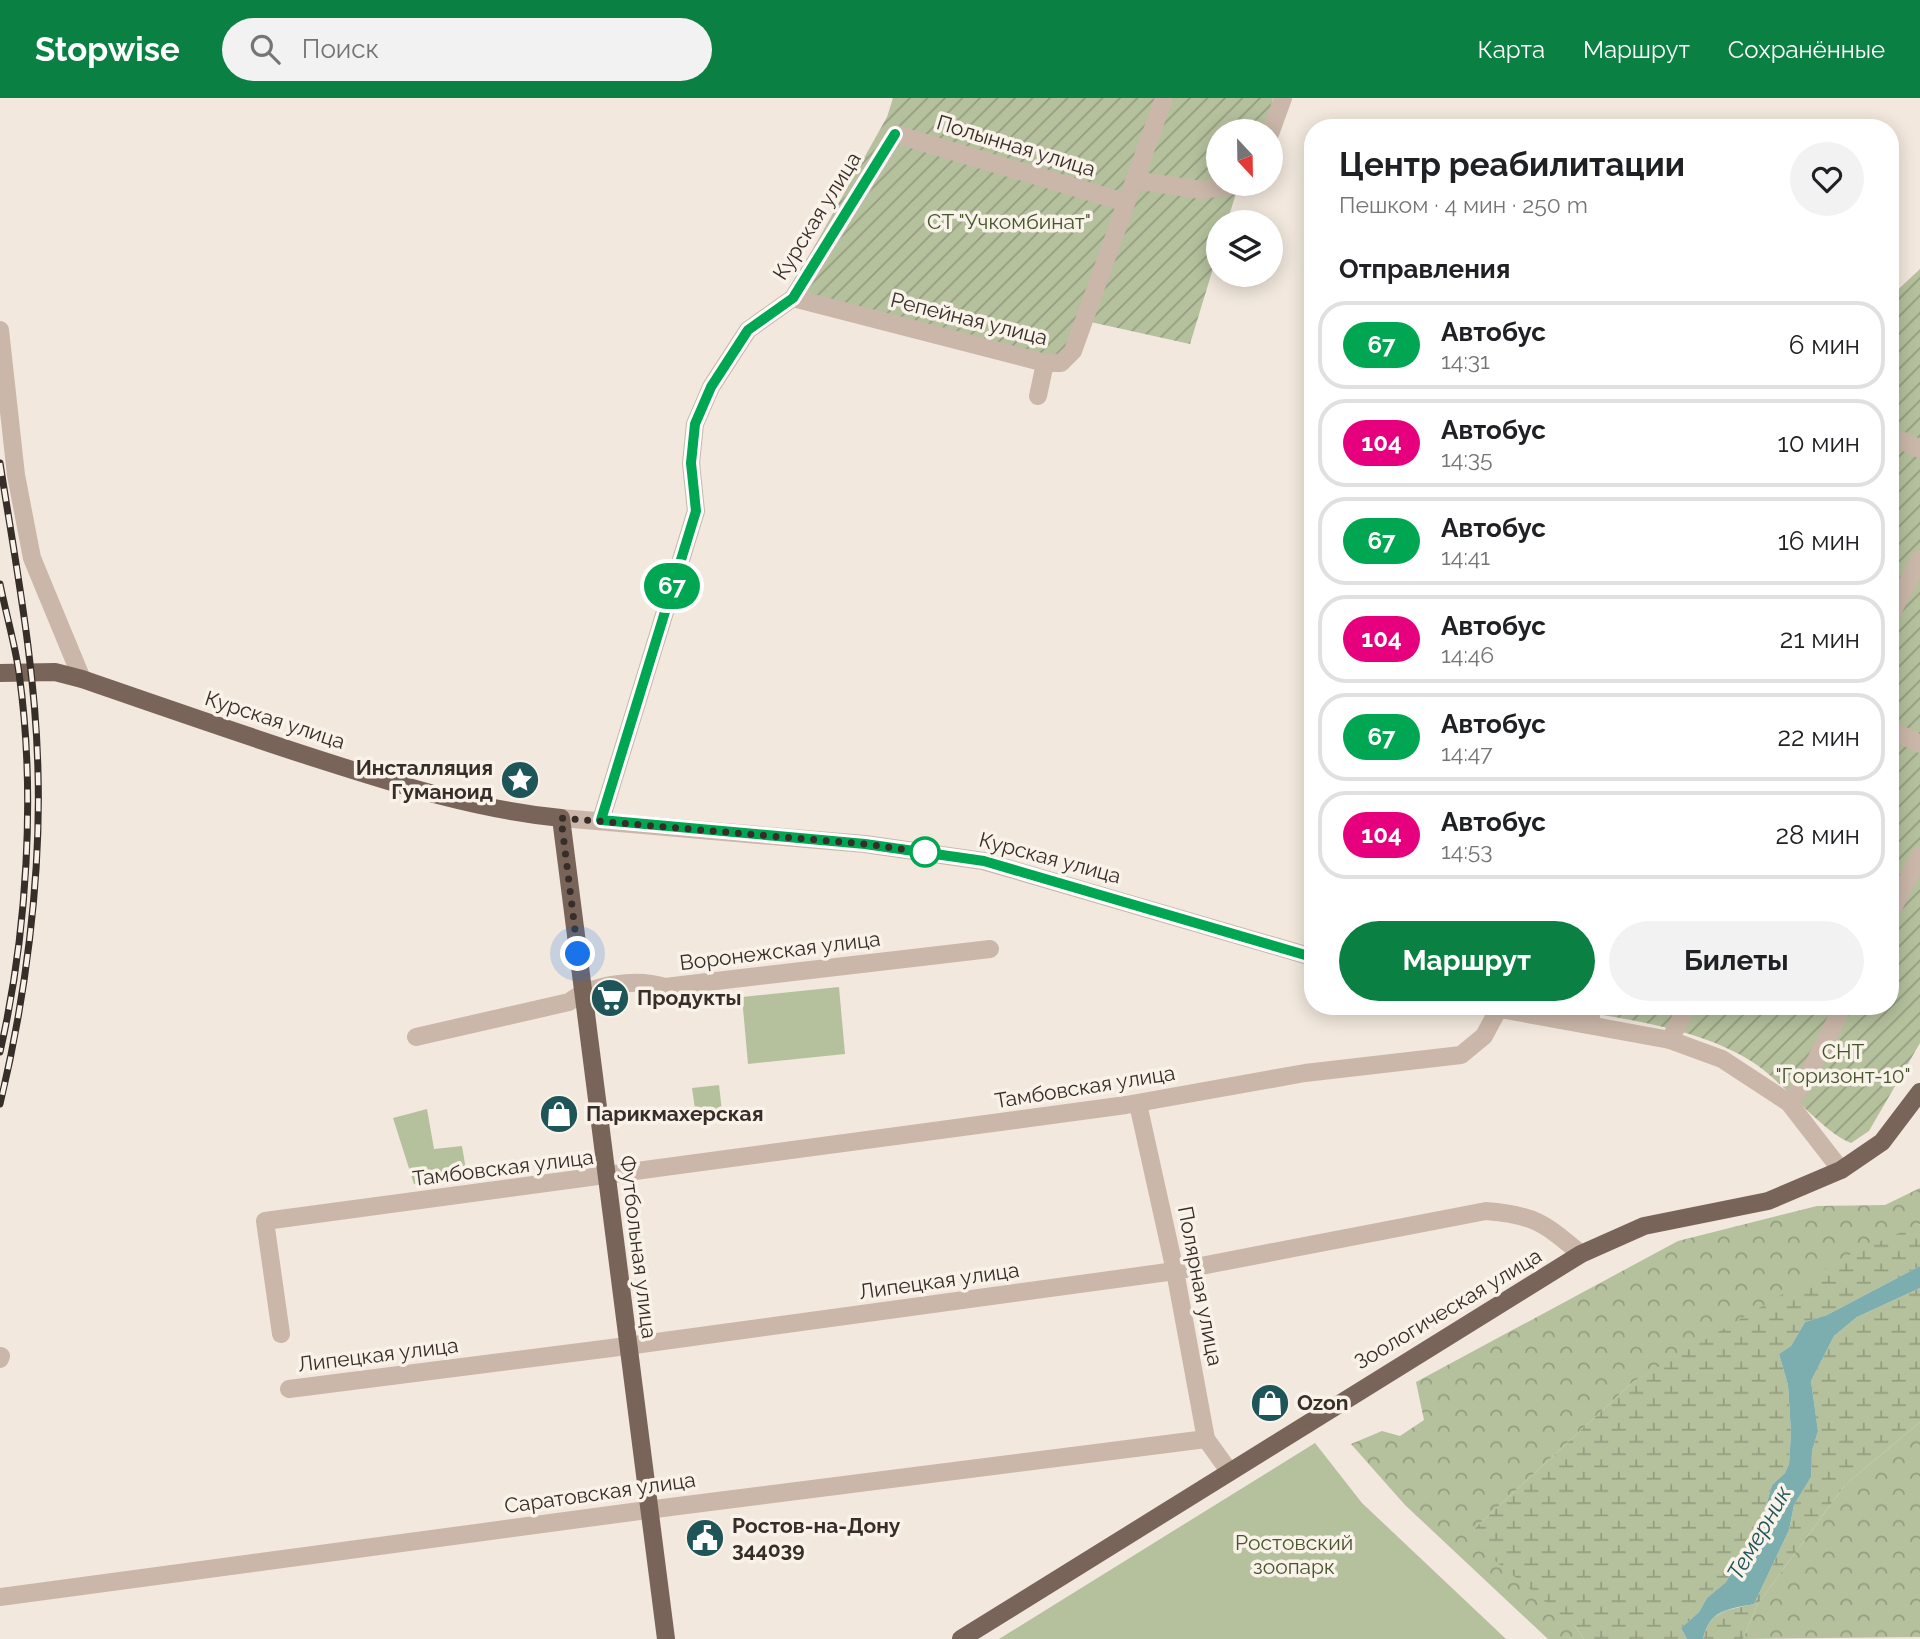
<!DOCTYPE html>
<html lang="ru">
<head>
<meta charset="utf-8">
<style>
	:root { --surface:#fff; --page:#f2f2f2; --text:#202124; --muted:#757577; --line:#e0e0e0; --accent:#0b8043 }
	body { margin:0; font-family:Raleway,sans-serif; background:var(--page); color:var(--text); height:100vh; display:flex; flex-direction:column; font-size:26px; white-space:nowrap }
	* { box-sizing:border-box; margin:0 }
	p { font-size:23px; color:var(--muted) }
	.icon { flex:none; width:38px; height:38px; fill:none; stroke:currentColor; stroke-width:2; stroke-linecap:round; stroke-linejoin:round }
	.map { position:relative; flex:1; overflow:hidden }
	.details { position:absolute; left:1304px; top:21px; width:595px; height:896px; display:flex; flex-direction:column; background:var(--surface); border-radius:28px; box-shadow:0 4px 18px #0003 }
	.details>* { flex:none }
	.badge { padding:0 14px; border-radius:23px; font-size:24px; line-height:46px }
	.needle { width:46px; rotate:158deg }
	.tools { position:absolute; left:1206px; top:21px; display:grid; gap:14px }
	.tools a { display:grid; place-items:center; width:77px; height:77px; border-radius:50%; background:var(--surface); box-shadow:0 4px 18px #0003; font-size:35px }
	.you { position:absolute; width:35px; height:35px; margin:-18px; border:5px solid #fff; border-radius:50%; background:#1a73e8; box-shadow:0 0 0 10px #1a73e833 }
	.map>.badge { position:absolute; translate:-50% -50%; box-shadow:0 0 0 4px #fff }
	h2 { padding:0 35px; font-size:26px; line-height:63px }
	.round { display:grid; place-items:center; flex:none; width:74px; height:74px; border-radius:37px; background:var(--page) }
	.overview { display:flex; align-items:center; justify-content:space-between; height:119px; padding:0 35px }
	h1 { font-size:33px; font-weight:700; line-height:52px }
	.button { display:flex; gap:14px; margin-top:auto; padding:14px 35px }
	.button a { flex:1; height:80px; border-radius:42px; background:var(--accent); color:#fff; font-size:28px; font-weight:700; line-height:80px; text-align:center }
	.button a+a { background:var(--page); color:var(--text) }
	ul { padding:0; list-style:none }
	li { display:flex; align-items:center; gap:21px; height:88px; margin:0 14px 10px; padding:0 21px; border:4px solid var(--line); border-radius:28px }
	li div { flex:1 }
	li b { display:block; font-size:26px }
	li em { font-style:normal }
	li .badge { min-width:77px; font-weight:700; text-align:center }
	header { display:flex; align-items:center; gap:42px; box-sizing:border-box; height:98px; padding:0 35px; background:var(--accent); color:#fff }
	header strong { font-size:33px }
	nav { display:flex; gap:38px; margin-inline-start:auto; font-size:24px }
	.search { width:490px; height:63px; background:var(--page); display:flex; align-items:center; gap:18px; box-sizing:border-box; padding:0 24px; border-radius:38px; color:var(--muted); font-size:26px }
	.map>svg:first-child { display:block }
</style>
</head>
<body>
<header>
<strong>Stopwise</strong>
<div class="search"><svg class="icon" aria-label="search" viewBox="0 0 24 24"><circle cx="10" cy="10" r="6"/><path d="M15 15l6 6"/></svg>Поиск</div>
<nav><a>Карта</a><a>Маршрут</a><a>Сохранённые</a></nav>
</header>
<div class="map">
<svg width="1920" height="1541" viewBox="0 0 1920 1541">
	<defs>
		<pattern id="forest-crowns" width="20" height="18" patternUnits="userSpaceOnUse" patternTransform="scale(1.75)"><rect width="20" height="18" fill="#b5c19d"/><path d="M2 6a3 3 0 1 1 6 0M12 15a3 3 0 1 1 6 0" fill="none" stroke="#949d80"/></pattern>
		<pattern id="wetland-marsh" width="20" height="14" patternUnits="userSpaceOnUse" patternTransform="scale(1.75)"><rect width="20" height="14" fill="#b5c19d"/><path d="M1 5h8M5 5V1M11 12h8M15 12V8" fill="none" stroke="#949d80"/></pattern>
		<pattern id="garden-furrows" width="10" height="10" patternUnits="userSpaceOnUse" patternTransform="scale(1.75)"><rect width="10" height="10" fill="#b5c19d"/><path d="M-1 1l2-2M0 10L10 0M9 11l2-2" fill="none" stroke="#949d80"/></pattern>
	</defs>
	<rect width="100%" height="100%" fill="#f2e8dd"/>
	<g fill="url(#forest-crowns)">
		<polygon points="1920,1090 1920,1126 1633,1284 1474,1431 1575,1528 1584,1541 1548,1541 1405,1407 1351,1346 1382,1333 1400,1338 1424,1322 1416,1284 1678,1143 1817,1108 1885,1107"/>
		<polygon points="1920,1324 1920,1539 1743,1541 1757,1507 1845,1387"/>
	</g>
	<g fill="url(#wetland-marsh)">
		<polygon points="1920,1126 1920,1168 1827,1217 1805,1224 1791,1248 1779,1256 1788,1287 1791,1335 1789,1366 1785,1375 1772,1387 1762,1422 1726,1484 1707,1500 1699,1514 1681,1530 1687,1541 1584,1541 1575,1528 1487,1456 1474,1431 1633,1284 1851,1156"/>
		<path d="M1920,1190v134l-75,63 -88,120 -14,34h-40c6,-29 25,-29 51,-35l35,-74 5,-25 17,-28 1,-26 6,-20 -7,-50 23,-45 23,-19z"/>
	</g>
	<g fill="#b5c19d">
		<polygon points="839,889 845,956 748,966 742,899"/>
		<polygon points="719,987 723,1022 697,1025 692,990"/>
		<polygon points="427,1011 434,1051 462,1048 467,1078 414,1086 393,1020"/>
		<polygon points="1315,1345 1362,1405 1506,1541 999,1541"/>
	</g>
	<g fill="url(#garden-furrows)">
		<polygon points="893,0 1273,0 1265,33 1218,33 1218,86 1239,86 1227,124 1218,124 1218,154 1190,246 1086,223 1068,271 791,190 887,19"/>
		<path d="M1920,171v774l-51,88 -18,12c-26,-9 -68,-60 -94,-78 -57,-39 -138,-46 -205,-59h338v-709z"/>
	</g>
	<path fill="#7cadaf" d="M1920,1168v22l-63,29 -23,19 -23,45 7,50 -6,20 -1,26 -17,28 -5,25 -35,74c-26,5 -45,6 -51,35h-16l-6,-11 18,-16 8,-14 19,-16 36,-62 10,-35 13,-12 4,-9 2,-31 -3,-48 -9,-31 12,-8 14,-24 22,-7z"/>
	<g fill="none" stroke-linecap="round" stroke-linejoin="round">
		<g stroke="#cab7a9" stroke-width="18">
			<polyline points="1270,36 1283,0"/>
			<polyline points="1134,82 1201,92 1247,86"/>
			<polyline points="793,200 1045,265 1061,265 1073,253 1164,0"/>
			<polyline points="0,232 16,377 32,460 82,581"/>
			<polyline points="1038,298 1045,265"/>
			<polyline points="1890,337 1920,351"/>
			<polyline points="1890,518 1920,461"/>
			<polyline points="1890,631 1920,646"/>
			<polyline points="561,720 865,746 983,763 1312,859"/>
			<polyline points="601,722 696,413 691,365 695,326 711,289 748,232 793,200 895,36 1124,104"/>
			<polyline points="1890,816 1920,757"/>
			<polyline points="1484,908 1670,942 1722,961 1789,1005 1841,1072"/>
			<polyline points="1589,927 1593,908"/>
			<path d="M416,939l153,-35c23,-18 68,-24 96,-15l325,-38"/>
			<polyline points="1670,942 1687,908"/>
			<polyline points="1789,1005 1806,982 1843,908"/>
			<polyline points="1138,1006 1175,1173 1206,1341 1229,1373"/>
			<polyline points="281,1236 265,1123 1126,1007 1305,975 1461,957 1484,938 1498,912"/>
			<polyline points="0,1261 1,1258"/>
			<path d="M289,1291l338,-43 548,-75 311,-60c49,4 58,12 95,43"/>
			<polyline points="0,1499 647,1412 1206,1341"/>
		</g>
		<g stroke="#79645a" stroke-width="18">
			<path d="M0,575l55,-1 27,7c81,28 161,56 242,82 78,25 155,49 237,57l105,821"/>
			<polyline points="961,1541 1581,1156 1644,1128 1768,1103 1841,1072 1882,1044 1920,994"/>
		</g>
		<g stroke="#372d29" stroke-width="7">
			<g id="rail">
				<path d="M0,365c16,103 36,207 38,310 3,106 -13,228 -38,331"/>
				<path d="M0,486c6,30 15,60 19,89 17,120 8,261 -19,379"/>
			</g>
		</g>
		<use href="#rail" stroke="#f9f2e9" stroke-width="4.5" stroke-dasharray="13" stroke-linecap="butt"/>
	</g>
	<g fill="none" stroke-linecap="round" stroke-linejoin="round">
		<g stroke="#fff" stroke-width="16">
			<polyline id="line" points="895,36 793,200 748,232 711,289 695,326 691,365 696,413 601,722 865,746 984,763 1312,859"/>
		</g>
		<use href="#line" stroke="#00a651" stroke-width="10"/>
		<polyline stroke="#372d29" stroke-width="7" stroke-dasharray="0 12.6" points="578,856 561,720 865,746 936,756 925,754"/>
	</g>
	<defs>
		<g id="sight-disc" transform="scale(2.0125)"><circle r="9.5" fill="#1e5558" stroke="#f9f2e9"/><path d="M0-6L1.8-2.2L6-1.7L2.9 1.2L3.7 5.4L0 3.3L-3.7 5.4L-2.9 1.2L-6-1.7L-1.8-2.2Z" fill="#fff"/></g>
		<g id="supermarket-disc" transform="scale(2.0125)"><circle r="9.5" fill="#1e5558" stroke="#f9f2e9"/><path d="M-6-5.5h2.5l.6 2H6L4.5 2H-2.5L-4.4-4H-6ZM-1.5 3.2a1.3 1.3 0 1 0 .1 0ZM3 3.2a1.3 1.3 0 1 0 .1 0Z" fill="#fff"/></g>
		<g id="shop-disc" transform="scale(2.0125)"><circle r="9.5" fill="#1e5558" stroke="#f9f2e9"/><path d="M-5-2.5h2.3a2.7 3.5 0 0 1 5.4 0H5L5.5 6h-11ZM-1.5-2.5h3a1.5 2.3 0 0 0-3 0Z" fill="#fff"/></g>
		<g id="civic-disc" transform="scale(2.0125)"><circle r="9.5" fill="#1e5558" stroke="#f9f2e9"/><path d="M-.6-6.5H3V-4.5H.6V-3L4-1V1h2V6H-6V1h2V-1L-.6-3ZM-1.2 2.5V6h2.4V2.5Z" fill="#fff"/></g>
	</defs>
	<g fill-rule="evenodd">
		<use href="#sight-disc" x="520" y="682"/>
		<use href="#supermarket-disc" x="610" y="900"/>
		<use href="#shop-disc" x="559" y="1016"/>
		<use href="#shop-disc" x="1270" y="1305"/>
		<use href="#civic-disc" x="705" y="1440"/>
	</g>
	<circle fill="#fff" stroke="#00a651" stroke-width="3.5" cx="925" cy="754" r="14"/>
	<g text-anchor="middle" stroke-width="7" stroke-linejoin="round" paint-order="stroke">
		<g font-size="21" fill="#372d29" stroke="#f9f2e9">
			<text transform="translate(1016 48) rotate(17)" y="7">Полынная улица</text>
			<text transform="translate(817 118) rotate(-58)" y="7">Курская улица</text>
			<text transform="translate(969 221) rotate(14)" y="7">Репейная улица</text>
			<text transform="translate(275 622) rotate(18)" y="7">Курская улица</text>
			<text transform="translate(1050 760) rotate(15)" y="7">Курская улица</text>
			<text transform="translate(780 853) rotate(-7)" y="7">Воронежская улица</text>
			<text transform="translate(1085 989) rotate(-9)" y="7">Тамбовская улица</text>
			<text transform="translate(503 1070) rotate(-7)" y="7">Тамбовская улица</text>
			<text transform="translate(638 1149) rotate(83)" y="7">Футбольная улица</text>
			<text transform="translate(939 1183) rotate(-8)" y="7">Липецкая улица</text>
			<text transform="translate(1200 1188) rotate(79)" y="7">Полярная улица</text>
			<text transform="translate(1448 1211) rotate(-31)" y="7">Зоологическая улица</text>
			<text transform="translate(378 1257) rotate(-7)" y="7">Липецкая улица</text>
			<text transform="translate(600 1395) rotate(-8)" y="7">Саратовская улица</text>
		</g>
		<g font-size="21" fill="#47552c" stroke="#f9f2e9">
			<text x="1009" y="131">СТ "Учкомбинат"</text>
			<text x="1843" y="961">СНТ<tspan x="1843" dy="24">"Горизонт-10"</tspan></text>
			<text x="1294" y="1452">Ростовский<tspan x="1294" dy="24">зоопарк</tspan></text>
		</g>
		<g font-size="21" font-weight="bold" fill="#372d29" stroke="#f9f2e9" text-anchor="start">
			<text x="493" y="677" text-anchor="end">Инсталляция<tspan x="493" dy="24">Гуманоид</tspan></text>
			<text x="637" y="907">Продукты</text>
			<text x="586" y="1023">Парикмахерская</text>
			<text x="1297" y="1312">Ozon</text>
			<text x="732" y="1435">Ростов-на-Дону<tspan x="732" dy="24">344039</tspan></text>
		</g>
		<g font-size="23" font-style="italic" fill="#1e5558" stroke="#f9f2e9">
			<text transform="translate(1759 1435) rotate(-60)" y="8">Темерник</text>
		</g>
	</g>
</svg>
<div class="tools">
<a><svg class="needle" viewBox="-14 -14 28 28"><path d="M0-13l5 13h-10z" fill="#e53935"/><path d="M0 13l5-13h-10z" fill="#757577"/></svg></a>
<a><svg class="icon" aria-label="layers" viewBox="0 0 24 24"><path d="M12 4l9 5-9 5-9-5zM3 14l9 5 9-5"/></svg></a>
</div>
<div class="you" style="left:578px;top:856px"></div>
<b class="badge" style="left:672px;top:488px;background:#00a651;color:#fff">67</b>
<section class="details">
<div class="overview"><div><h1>Центр реабилитации</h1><p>Пешком · 4 мин · 250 m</p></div><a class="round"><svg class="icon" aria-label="heart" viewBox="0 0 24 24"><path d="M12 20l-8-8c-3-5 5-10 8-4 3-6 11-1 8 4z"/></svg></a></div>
<h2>Отправления</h2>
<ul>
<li><span class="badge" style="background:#00a651;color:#fff">67</span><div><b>Автобус</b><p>14:31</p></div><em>6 мин</em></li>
<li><span class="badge" style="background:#e6007e;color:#fff">104</span><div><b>Автобус</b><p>14:35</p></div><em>10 мин</em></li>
<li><span class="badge" style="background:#00a651;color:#fff">67</span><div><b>Автобус</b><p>14:41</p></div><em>16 мин</em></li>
<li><span class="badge" style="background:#e6007e;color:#fff">104</span><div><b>Автобус</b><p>14:46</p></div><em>21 мин</em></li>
<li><span class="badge" style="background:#00a651;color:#fff">67</span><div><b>Автобус</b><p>14:47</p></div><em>22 мин</em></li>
<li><span class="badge" style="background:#e6007e;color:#fff">104</span><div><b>Автобус</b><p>14:53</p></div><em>28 мин</em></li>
</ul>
<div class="button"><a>Маршрут</a><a>Билеты</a></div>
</section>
</div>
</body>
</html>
